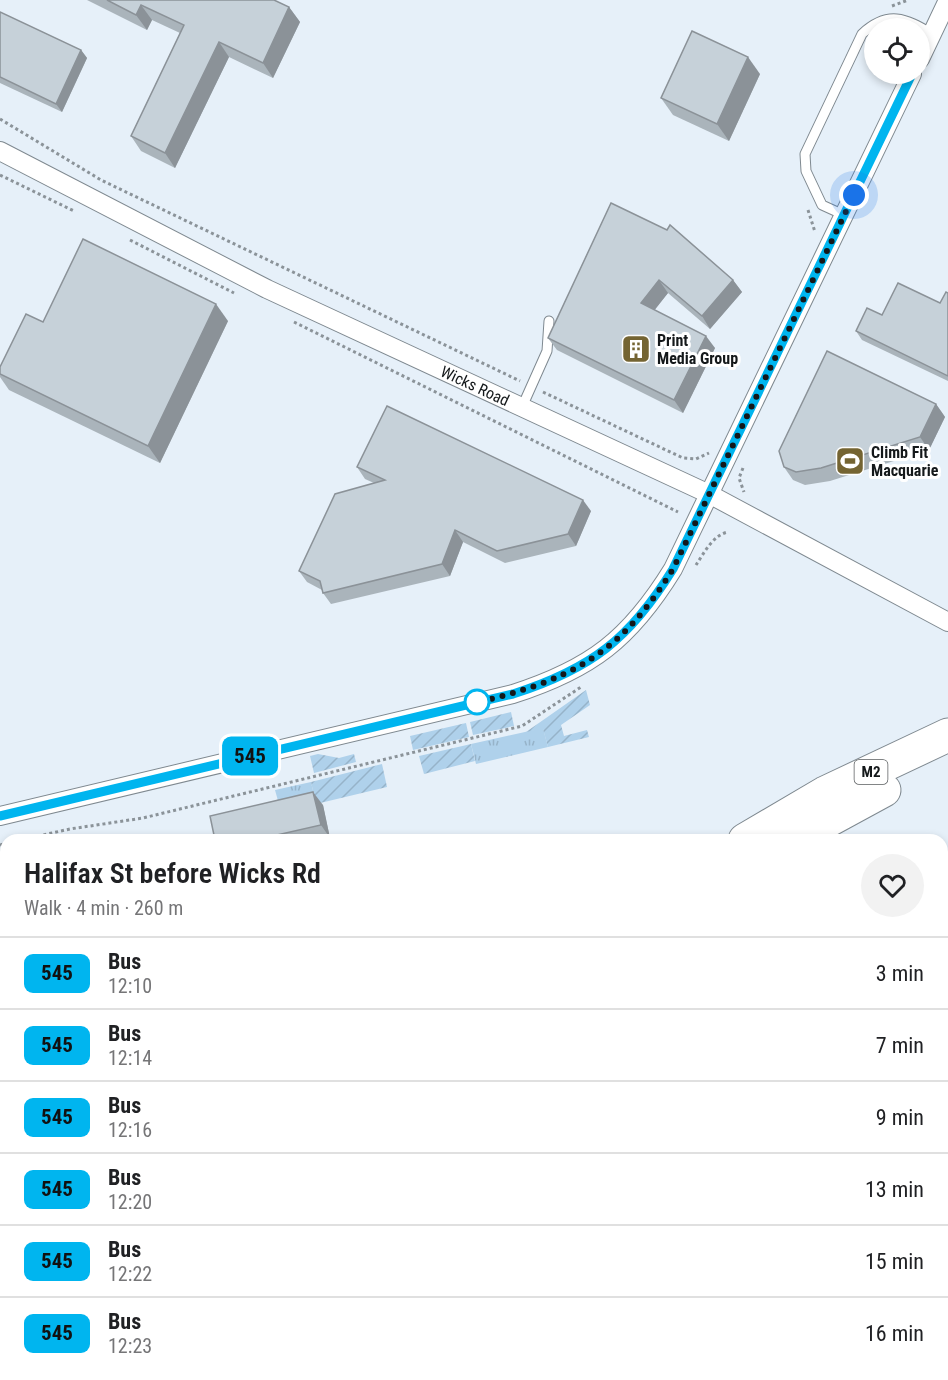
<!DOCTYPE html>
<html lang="en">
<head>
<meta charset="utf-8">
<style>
	:root { --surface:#fff; --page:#f2f2f2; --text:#202124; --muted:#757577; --line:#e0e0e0 }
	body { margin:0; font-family:"Roboto Condensed",sans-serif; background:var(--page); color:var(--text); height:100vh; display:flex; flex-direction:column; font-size:22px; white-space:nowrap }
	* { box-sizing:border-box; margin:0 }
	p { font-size:20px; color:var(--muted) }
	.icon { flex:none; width:33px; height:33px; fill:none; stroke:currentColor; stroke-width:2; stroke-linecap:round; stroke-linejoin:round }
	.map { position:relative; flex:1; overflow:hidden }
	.drawer { position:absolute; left:0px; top:834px; width:948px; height:546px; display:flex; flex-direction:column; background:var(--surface); border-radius:18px 18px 0 0; box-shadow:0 3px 9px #0003 }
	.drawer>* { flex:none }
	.badge { padding:0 12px; border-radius:9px; font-size:21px; line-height:39px }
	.buttons { position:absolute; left:864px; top:18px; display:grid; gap:12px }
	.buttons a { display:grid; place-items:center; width:66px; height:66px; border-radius:50%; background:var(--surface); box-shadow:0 3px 9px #0003; font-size:30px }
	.you { position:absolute; width:30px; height:30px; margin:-15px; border:4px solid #fff; border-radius:50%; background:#1a73e8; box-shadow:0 0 0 9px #1a73e833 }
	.map>.badge { position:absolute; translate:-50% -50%; box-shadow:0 0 0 3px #fff }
	.round { display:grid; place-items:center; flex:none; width:63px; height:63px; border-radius:32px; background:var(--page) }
	.overview { display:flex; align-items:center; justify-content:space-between; height:102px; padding:0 24px }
	h1 { font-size:28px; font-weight:600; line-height:45px }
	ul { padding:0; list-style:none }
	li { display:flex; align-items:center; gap:18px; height:72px; padding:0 24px; border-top:2px solid var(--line) }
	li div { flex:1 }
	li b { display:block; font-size:22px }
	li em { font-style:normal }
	li .badge { min-width:66px; font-weight:700; text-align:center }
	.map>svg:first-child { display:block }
</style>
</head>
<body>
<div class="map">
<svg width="948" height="1380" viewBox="0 0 948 1380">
	<defs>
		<pattern id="grass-tufts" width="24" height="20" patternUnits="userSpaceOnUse" patternTransform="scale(1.5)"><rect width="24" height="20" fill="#afd1eb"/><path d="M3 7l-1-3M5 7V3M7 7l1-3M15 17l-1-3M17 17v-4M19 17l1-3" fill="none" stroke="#96b3c9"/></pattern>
		<pattern id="cemetery-stones" width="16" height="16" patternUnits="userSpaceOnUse" patternTransform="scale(1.5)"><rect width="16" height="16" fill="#afd1eb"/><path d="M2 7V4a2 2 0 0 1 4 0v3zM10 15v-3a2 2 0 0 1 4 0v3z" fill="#96b3c9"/></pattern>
		<pattern id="garden-furrows" width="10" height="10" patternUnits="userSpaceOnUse" patternTransform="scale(1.5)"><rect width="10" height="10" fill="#afd1eb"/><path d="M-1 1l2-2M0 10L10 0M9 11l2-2" fill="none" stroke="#96b3c9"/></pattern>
	</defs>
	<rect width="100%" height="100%" fill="#e6f0f9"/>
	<g fill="url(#grass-tufts)">
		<polygon points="543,728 548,747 476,764 471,744"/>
		<polygon points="311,782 315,799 280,808 275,790"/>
	</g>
	<polygon fill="url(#cemetery-stones)" points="942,1007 948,1010 948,1380 115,1380 132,1374 942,1374"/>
	<g fill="url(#garden-furrows)">
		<polygon points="586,690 590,705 561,725 564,736 587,730 589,737 548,747 543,729 526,732"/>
		<polygon points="511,712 514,726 473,735 470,722"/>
		<polygon points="466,723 469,737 413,750 410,736"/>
		<polygon points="471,744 475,761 424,774 419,756"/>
		<polygon points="318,754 339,758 354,754 356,762 314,773 310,756"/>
		<polygon points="382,764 387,787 316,804 311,782"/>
	</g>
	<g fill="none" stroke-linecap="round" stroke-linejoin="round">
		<g stroke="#7f8990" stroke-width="11">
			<g id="service">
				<path d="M844,215l-22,-10 -16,-34 -1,-17 57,-120c26,-24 43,-16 70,0"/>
				<polyline points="522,407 547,351 549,321"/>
			</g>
		</g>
		<g stroke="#7f8990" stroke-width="20">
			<g id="minor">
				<polyline points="920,59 948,0"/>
				<path id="s1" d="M0,151l267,138 442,205 239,128"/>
				<path d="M0,816l513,-122c78,-25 117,-55 160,-125l239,-495"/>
			</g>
		</g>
		<g stroke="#7f8990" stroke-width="35">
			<g id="motorway">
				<polyline points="745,840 825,793 948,735"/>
				<polyline points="792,840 884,790"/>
				<polyline points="0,1209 6,1207"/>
				<polyline points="0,1257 6,1255"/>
				<polyline points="0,1284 6,1281"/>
				<polyline points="0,1339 6,1337"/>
			</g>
		</g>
		<g stroke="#8b9399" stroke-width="3" stroke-dasharray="3 3" stroke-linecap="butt">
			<polyline points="892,6 908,0"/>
			<polyline points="0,119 101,180 520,381"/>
			<polyline points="0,175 74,211"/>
			<polyline points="808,210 815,232"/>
			<polyline points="130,240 234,293"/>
			<polyline points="294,322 678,512"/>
			<polyline points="543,392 683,458 696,459 709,453"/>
			<polyline points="743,468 739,478 744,492"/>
			<path d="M696,565c8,-12 17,-30 32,-33"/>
			<polyline points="20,840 70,829 143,818 522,726 581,687"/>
			<polyline points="0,845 6,843"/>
		</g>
		<use href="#service" stroke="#fff" stroke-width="9"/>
		<use href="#minor" stroke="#fff" stroke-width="18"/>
		<use href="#motorway" stroke="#fff" stroke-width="33"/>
	</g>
	<g fill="#aab4bb">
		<polygon points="87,0 274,0 289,7 300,22 273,78 229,57 175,168 141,151 131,136 180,33 152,20 147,30"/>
		<polygon points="0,12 81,50 87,58 62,112 0,83"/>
		<polygon points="760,74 729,141 673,115 661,98"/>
		<polygon points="611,203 733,280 742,292 710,329 668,293 654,310 715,348 683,413 557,350 548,338"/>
		<polygon points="948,293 948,381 862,340 856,331 882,315 940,303"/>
		<polygon points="228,321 160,463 9,390 0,377 0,367 43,322"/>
		<polygon points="936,404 945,417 929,450 830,481 805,485 793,480 784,467"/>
		<polygon points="357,467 591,511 576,546 505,563 463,542 450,576 331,604 323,593 322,590 307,582 299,571 374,483 365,479"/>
		<polygon points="323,805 330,838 320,840 215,840"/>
	</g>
	<g fill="#8b9298">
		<polygon points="141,5 152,20 147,30 136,15"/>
		<polygon points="289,7 300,22 273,78 263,63"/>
		<polygon points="219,42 229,57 175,168 165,153"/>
		<polygon points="81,50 87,58 62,112 56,104"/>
		<polygon points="748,57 760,74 729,141 717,124"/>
		<polygon points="659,280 668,293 650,316 641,303"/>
		<polygon points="733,280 742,292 710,329 702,316"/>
		<polygon points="216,304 228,321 160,463 148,446"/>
		<polygon points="706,336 715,348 683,413 674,400"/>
		<polygon points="936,404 945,417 929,450 920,437"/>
		<polygon points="583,500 591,511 576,546 568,534"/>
		<polygon points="455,530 463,542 450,576 442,564"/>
		<polygon points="313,792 323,805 330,838 321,825"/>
	</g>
	<g fill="#c6d1d9" stroke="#8b9298" stroke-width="1.5">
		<polygon points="107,0 274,0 289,7 263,63 219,42 165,153 131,136 184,25 141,5 136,15"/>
		<polygon points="0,12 81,50 56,104 0,77"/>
		<polygon points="692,31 748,57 717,124 661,98"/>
		<polygon points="611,203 667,230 670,225 733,280 702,316 659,280 641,303 706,336 674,400 548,338"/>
		<polygon points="83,239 216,304 148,446 0,374 0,367 26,314 43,322"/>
		<polygon points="898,283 940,303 946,292 948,293 948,376 856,331 867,308 882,315"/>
		<polygon points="827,351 936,404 920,437 821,468 796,472 784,467 779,451"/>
		<polygon points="387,406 583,500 568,534 497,551 455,530 442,564 323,593 320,581 299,571 335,494 385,480 357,467"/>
		<polygon points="313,792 321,825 255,840 215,840 210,816"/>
	</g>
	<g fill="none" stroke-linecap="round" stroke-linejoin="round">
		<g stroke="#fff" stroke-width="14">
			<path id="line" d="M0,816l513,-122c78,-25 117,-55 160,-125l239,-495"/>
		</g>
		<use href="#line" stroke="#00b5ef" stroke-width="9"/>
		<path stroke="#14181a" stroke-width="6" stroke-dasharray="0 10.8" d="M477,702l-3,1c95,-22 146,-48 199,-134l181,-374"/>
	</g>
	<defs>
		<g id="building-square" transform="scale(1.5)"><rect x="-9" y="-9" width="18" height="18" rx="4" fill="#746432" stroke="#fff"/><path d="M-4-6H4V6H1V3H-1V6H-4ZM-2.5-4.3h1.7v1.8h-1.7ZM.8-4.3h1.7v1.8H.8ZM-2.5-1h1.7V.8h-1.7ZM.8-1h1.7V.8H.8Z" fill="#fff"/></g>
		<g id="stadium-square" transform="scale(1.5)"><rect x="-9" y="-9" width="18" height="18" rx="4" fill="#746432" stroke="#fff"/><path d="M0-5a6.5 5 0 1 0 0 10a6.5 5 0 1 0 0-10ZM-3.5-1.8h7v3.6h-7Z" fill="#fff"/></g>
	</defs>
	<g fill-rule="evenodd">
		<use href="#building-square" x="636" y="349"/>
		<use href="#stadium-square" x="850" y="461"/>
	</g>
	<circle fill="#fff" stroke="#00b5ef" stroke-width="3" cx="477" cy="702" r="12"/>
	<g text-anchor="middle" stroke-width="6" stroke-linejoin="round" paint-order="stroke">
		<rect fill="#fff" stroke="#5a5d5f" stroke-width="1.5" x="854.5" y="760" width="33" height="24" rx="4.5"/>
		<g font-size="15" font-weight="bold" fill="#14181a">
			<text x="871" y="777">M2</text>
		</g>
		<g font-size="16" font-weight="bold" fill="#14181a" stroke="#fff" text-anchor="start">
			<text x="657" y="346">Print<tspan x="657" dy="18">Media Group</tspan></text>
			<text x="871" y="458">Climb Fit<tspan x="871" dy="18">Macquarie</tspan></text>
		</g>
		<g font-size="16" fill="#14181a" stroke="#fff">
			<text dy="6" stroke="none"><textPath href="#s1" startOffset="530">Wicks Road</textPath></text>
		</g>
	</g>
</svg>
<div class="buttons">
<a><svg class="icon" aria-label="locate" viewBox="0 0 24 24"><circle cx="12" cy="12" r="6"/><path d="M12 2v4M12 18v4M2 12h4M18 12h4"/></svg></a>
</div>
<div class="you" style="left:854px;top:195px"></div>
<b class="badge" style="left:250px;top:756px;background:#00b5ef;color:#111">545</b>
<section class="drawer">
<div class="overview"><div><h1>Halifax St before Wicks Rd</h1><p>Walk · 4 min · 260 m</p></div><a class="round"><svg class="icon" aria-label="heart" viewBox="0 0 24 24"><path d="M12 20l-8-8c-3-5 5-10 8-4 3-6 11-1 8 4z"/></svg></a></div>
<ul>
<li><span class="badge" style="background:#00b5ef;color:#111">545</span><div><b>Bus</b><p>12:10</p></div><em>3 min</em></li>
<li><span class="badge" style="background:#00b5ef;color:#111">545</span><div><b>Bus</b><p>12:14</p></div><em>7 min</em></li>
<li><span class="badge" style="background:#00b5ef;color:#111">545</span><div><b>Bus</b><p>12:16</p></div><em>9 min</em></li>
<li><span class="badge" style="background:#00b5ef;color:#111">545</span><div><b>Bus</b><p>12:20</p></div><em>13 min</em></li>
<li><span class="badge" style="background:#00b5ef;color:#111">545</span><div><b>Bus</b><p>12:22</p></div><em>15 min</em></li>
<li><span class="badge" style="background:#00b5ef;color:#111">545</span><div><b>Bus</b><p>12:23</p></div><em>16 min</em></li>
</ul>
</section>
</div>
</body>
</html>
